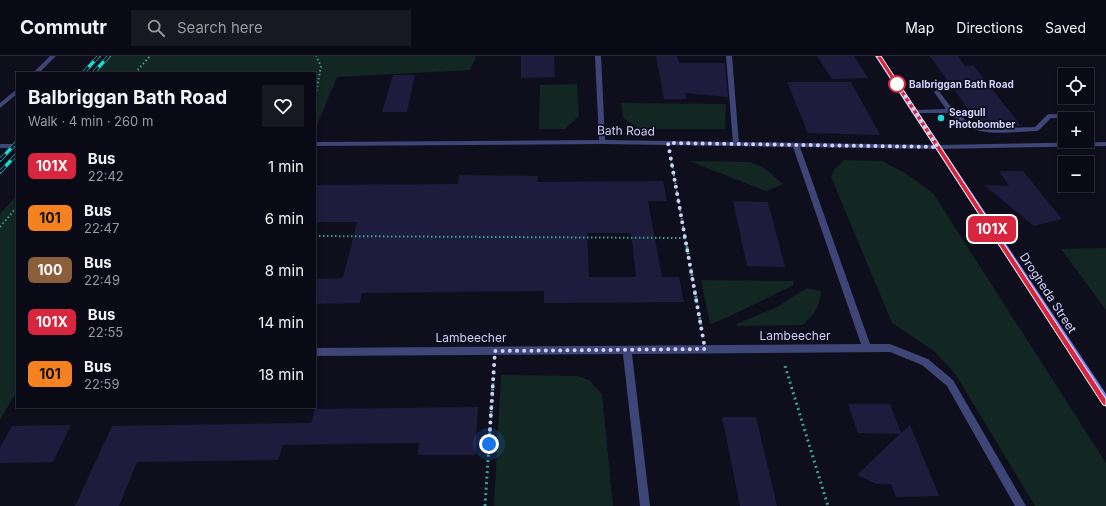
<!DOCTYPE html>
<html lang="en">
<head>
<meta charset="utf-8">
<style>
	:root { --surface:#0a0a16; --page:#181823; --text:#f1f3f6; --muted:#999aa1; --line:#2a2b35 }
	body { margin:0; font-family:Inter,sans-serif; background:var(--page); color:var(--text); height:100vh; display:flex; flex-direction:column; font-size:15px; white-space:nowrap }
	* { box-sizing:border-box; margin:0 }
	p { font-size:13px; color:var(--muted) }
	.icon { flex:none; width:22px; height:22px; fill:none; stroke:currentColor; stroke-width:2; stroke-linecap:round; stroke-linejoin:round }
	.map { position:relative; flex:1; overflow:hidden }
	.sheet { position:absolute; left:16px; top:16px; width:300px; height:336px; display:flex; flex-direction:column; background:var(--surface); border-radius:0px; box-shadow:0 2px 6px #0003,0 0 0 1px var(--line) }
	.sheet>* { flex:none }
	.badge { padding:0 8px; border-radius:6px; font-size:14px; line-height:26px }
	.tools { position:absolute; left:1058px; top:12px; display:grid; gap:8px }
	.tools a { display:grid; place-items:center; width:36px; height:36px; border-radius:0px; background:var(--surface); box-shadow:0 2px 6px #0003,0 0 0 1px var(--line); font-size:20px }
	.you { position:absolute; width:20px; height:20px; margin:-10px; border:3px solid #fff; border-radius:50%; background:#1a73e8; box-shadow:0 0 0 6px #1a73e833 }
	.map>.badge { position:absolute; translate:-50% -50%; box-shadow:0 0 0 2px #fff }
	.round { display:grid; place-items:center; flex:none; width:42px; height:42px; border-radius:0px; background:var(--page) }
	.head { display:flex; align-items:center; justify-content:space-between; height:68px; padding:0 12px }
	h1 { font-size:19px; font-weight:700; line-height:30px }
	ul { padding:0; list-style:none }
	li { display:flex; align-items:center; gap:12px; height:52px; padding:0 12px }
	li div { flex:1 }
	li b { display:block; font-size:15px }
	li em { font-style:normal }
	li .badge { min-width:44px; font-weight:700; text-align:center }
	header { display:flex; align-items:center; gap:24px; box-sizing:border-box; height:56px; padding:0 20px; background:var(--surface); border-bottom:1px solid var(--line) }
	header strong { font-size:19px }
	nav { display:flex; gap:22px; margin-inline-start:auto; font-size:14px }
	.search { width:280px; height:36px; background:var(--page); display:flex; align-items:center; gap:10px; box-sizing:border-box; padding:0 14px; border-radius:0px; color:var(--muted); font-size:15px }
	.map>svg:first-child { display:block }
</style>
</head>
<body>
<header>
<strong>Commutr</strong>
<div class="search"><svg class="icon" aria-label="search" viewBox="0 0 24 24"><circle cx="10" cy="10" r="6"/><path d="M15 15l6 6"/></svg>Search here</div>
<nav><a>Map</a><a>Directions</a><a>Saved</a></nav>
</header>
<div class="map">
<svg width="1106" height="450" viewBox="0 0 1106 450">
	<rect width="100%" height="100%" fill="#0e0e1d"/>
	<g fill="#122622">
		<polygon points="109,0 474,0 476,1 470,14 337,21 315,74 315,17 93,17"/>
		<polygon points="577,28 579,60 565,73 539,73 540,29"/>
		<polygon points="621,47 726,48 725,73 640,73 623,62"/>
		<polygon points="844,104 882,105 905,117 933,137 1106,407 1106,450 1035,450 956,319 934,295 892,267 831,121 834,114"/>
		<polygon points="689,105 750,106 763,111 783,128 766,135"/>
		<polygon points="17,139 17,335 0,364 0,158"/>
		<polygon points="1106,192 1106,254 1061,193"/>
		<polygon points="701,224 793,225 794,229 726,262 710,268"/>
		<path d="M807,232l14,3c-1,16 -7,23 -18,34l-66,1 -1,-2 41,-17z"/>
		<polygon points="501,319 577,320 589,324 602,338 613,450 494,450"/>
	</g>
	<g fill="#1d1c3c" fill-rule="evenodd">
		<polygon points="521,0 554,0 555,21 521,22"/>
		<polygon points="656,0 677,0 679,7 725,7 728,41 685,37 687,43 664,43"/>
		<polygon points="817,0 854,0 868,22 832,23"/>
		<polygon points="930,0 958,0 965,10 974,10 1021,70 991,71 979,68"/>
		<polygon points="393,19 415,19 407,56 382,56"/>
		<polygon points="787,26 851,26 880,79 808,77"/>
		<polygon points="999,115 1023,115 1062,163 1034,170 984,129 1009,130"/>
		<path d="M459,119l79,1 -1,6 126,-1 4,20h-19l14,76h17l5,25 -140,1v-12l-182,2 -2,10 -45,1v-25l28,-1 14,-56h-42v-37l143,-1zM587,177h44l5,44h-47z"/>
		<polygon points="733,145 768,146 785,211 747,210"/>
		<polygon points="848,348 890,348 901,377 910,369 939,440 896,441 891,428 876,428 857,419 900,378 858,377"/>
		<polygon points="478,351 475,399 418,399 419,387 335,388 283,389 278,404 137,406 119,450 75,450 112,370 311,367 315,353"/>
		<polygon points="722,361 756,361 777,450 740,450"/>
		<polygon points="71,369 53,406 0,407 0,391 12,370"/>
	</g>
	<g fill="none" stroke-linecap="round" stroke-linejoin="round">
		<g stroke="#3aa38b" stroke-width="2" stroke-dasharray="1.5 2.5" stroke-linecap="butt">
			<polyline points="135,17 150,0"/>
			<polyline points="315,43 321,10 316,0"/>
			<polyline points="671,103 687,192"/>
			<polyline points="0,171 17,151"/>
			<polyline points="315,180 685,182"/>
		</g>
		<g stroke="#3aa38b" stroke-width="3" stroke-dasharray="2 3.5" stroke-linecap="butt">
			<polyline points="687,191 702,275"/>
			<polyline points="785,310 828,450"/>
			<polyline points="485,450 494,313"/>
		</g>
		<g fill="#3e4577" fill-rule="evenodd">
			<polygon points="726,0 732,0 739,88 736,90 733,88"/>
			<path d="M937,34l2,1c32,46 46,37 96,36l12,-12 2,-1 30,1 3,2 -3,2 -28,-1 -12,12 -2,1c-33,1 -62,9 -87,-18h-38l-1,-1 3,-2 32,-1 -12,-17z"/>
		</g>
		<g fill="#3e4577" fill-rule="evenodd">
			<polygon points="50,0 56,0 39,17 33,17"/>
			<polygon points="595,0 601,0 605,84 938,89 1106,86 1106,90 938,93 800,91 870,288 890,288 928,303 953,324 1026,450 1015,450 947,330 922,309 890,296 632,298 650,450 640,450 623,298 315,300 315,292 861,288 793,91 602,88 315,90 315,86 599,84"/>
			<polygon points="17,33 17,38 0,52 0,47"/>
			<rect x="0" y="88" width="17" height="4"/>
		</g>
		<polygon fill="#7083ef" fill-rule="evenodd" points="875,0 881,0 1106,338 1106,350 1103,349"/>
		<g stroke="#18dccf" stroke-width="3.5">
			<g id="rail">
				<polyline points="83,17 99,0"/>
				<polyline points="93,17 109,0"/>
				<polyline points="0,104 17,86"/>
				<polyline points="0,116 17,98"/>
			</g>
		</g>
		<use href="#rail" stroke="#0e0e1d" stroke-width="2.5" stroke-dasharray="8" stroke-linecap="butt"/>
	</g>
	<polygon fill="#d7263d" stroke="#fff" points="876,0 881,0 1106,343 1106,350 1103,349"/>
	<g fill="none" stroke-linecap="round" stroke-linejoin="round">
		<polyline stroke="#cfd1fa" stroke-width="4" stroke-dasharray="0 7.2" points="489,388 495,295 705,293 668,87 938,91 897,28"/>
	</g>
	<circle fill="#fff" stroke="#d7263d" stroke-width="2" cx="897" cy="28" r="8"/>
	<circle fill="#18dccf" stroke="#0e0e1d" stroke-width="1.5" cx="941" cy="62" r="4"/>
	<g text-anchor="middle" stroke-width="3.5" stroke-linejoin="round" paint-order="stroke">
		<g font-size="10" font-weight="bold" fill="#cfd1fa" stroke="#0e0e1d" text-anchor="start">
			<text x="909" y="32">Balbriggan Bath Road</text>
		</g>
		<g font-size="10" font-weight="bold" fill="#cfd1fa" stroke="#0e0e1d" text-anchor="start">
			<text x="949" y="60">Seagull<tspan x="949" dy="12">Photobomber</tspan></text>
		</g>
		<g font-size="12" fill="#cfd1fa" stroke="#0e0e1d">
			<text transform="translate(626 75) rotate(1)" y="4">Bath Road</text>
			<text transform="translate(1048 237) rotate(57)" y="4">Drogheda Street</text>
			<text x="795" y="284">Lambeecher</text>
			<text x="471" y="286">Lambeecher</text>
		</g>
	</g>
</svg>
<div class="tools">
<a><svg class="icon" aria-label="locate" viewBox="0 0 24 24"><circle cx="12" cy="12" r="6"/><path d="M12 2v4M12 18v4M2 12h4M18 12h4"/></svg></a>
<a>+</a>
<a>−</a>
</div>
<div class="you" style="left:489px;top:388px"></div>
<b class="badge" style="left:992px;top:173px;background:#d7263d;color:#fff">101X</b>
<section class="sheet">
<div class="head"><div><h1>Balbriggan Bath Road</h1><p>Walk · 4 min · 260 m</p></div><a class="round"><svg class="icon" aria-label="heart" viewBox="0 0 24 24"><path d="M12 20l-8-8c-3-5 5-10 8-4 3-6 11-1 8 4z"/></svg></a></div>
<ul>
<li><span class="badge" style="background:#d7263d;color:#fff">101X</span><div><b>Bus</b><p>22:42</p></div><em>1 min</em></li>
<li><span class="badge" style="background:#f58220;color:#111">101</span><div><b>Bus</b><p>22:47</p></div><em>6 min</em></li>
<li><span class="badge" style="background:#8b5e3c;color:#fff">100</span><div><b>Bus</b><p>22:49</p></div><em>8 min</em></li>
<li><span class="badge" style="background:#d7263d;color:#fff">101X</span><div><b>Bus</b><p>22:55</p></div><em>14 min</em></li>
<li><span class="badge" style="background:#f58220;color:#111">101</span><div><b>Bus</b><p>22:59</p></div><em>18 min</em></li>
</ul>
</section>
</div>
</body>
</html>
